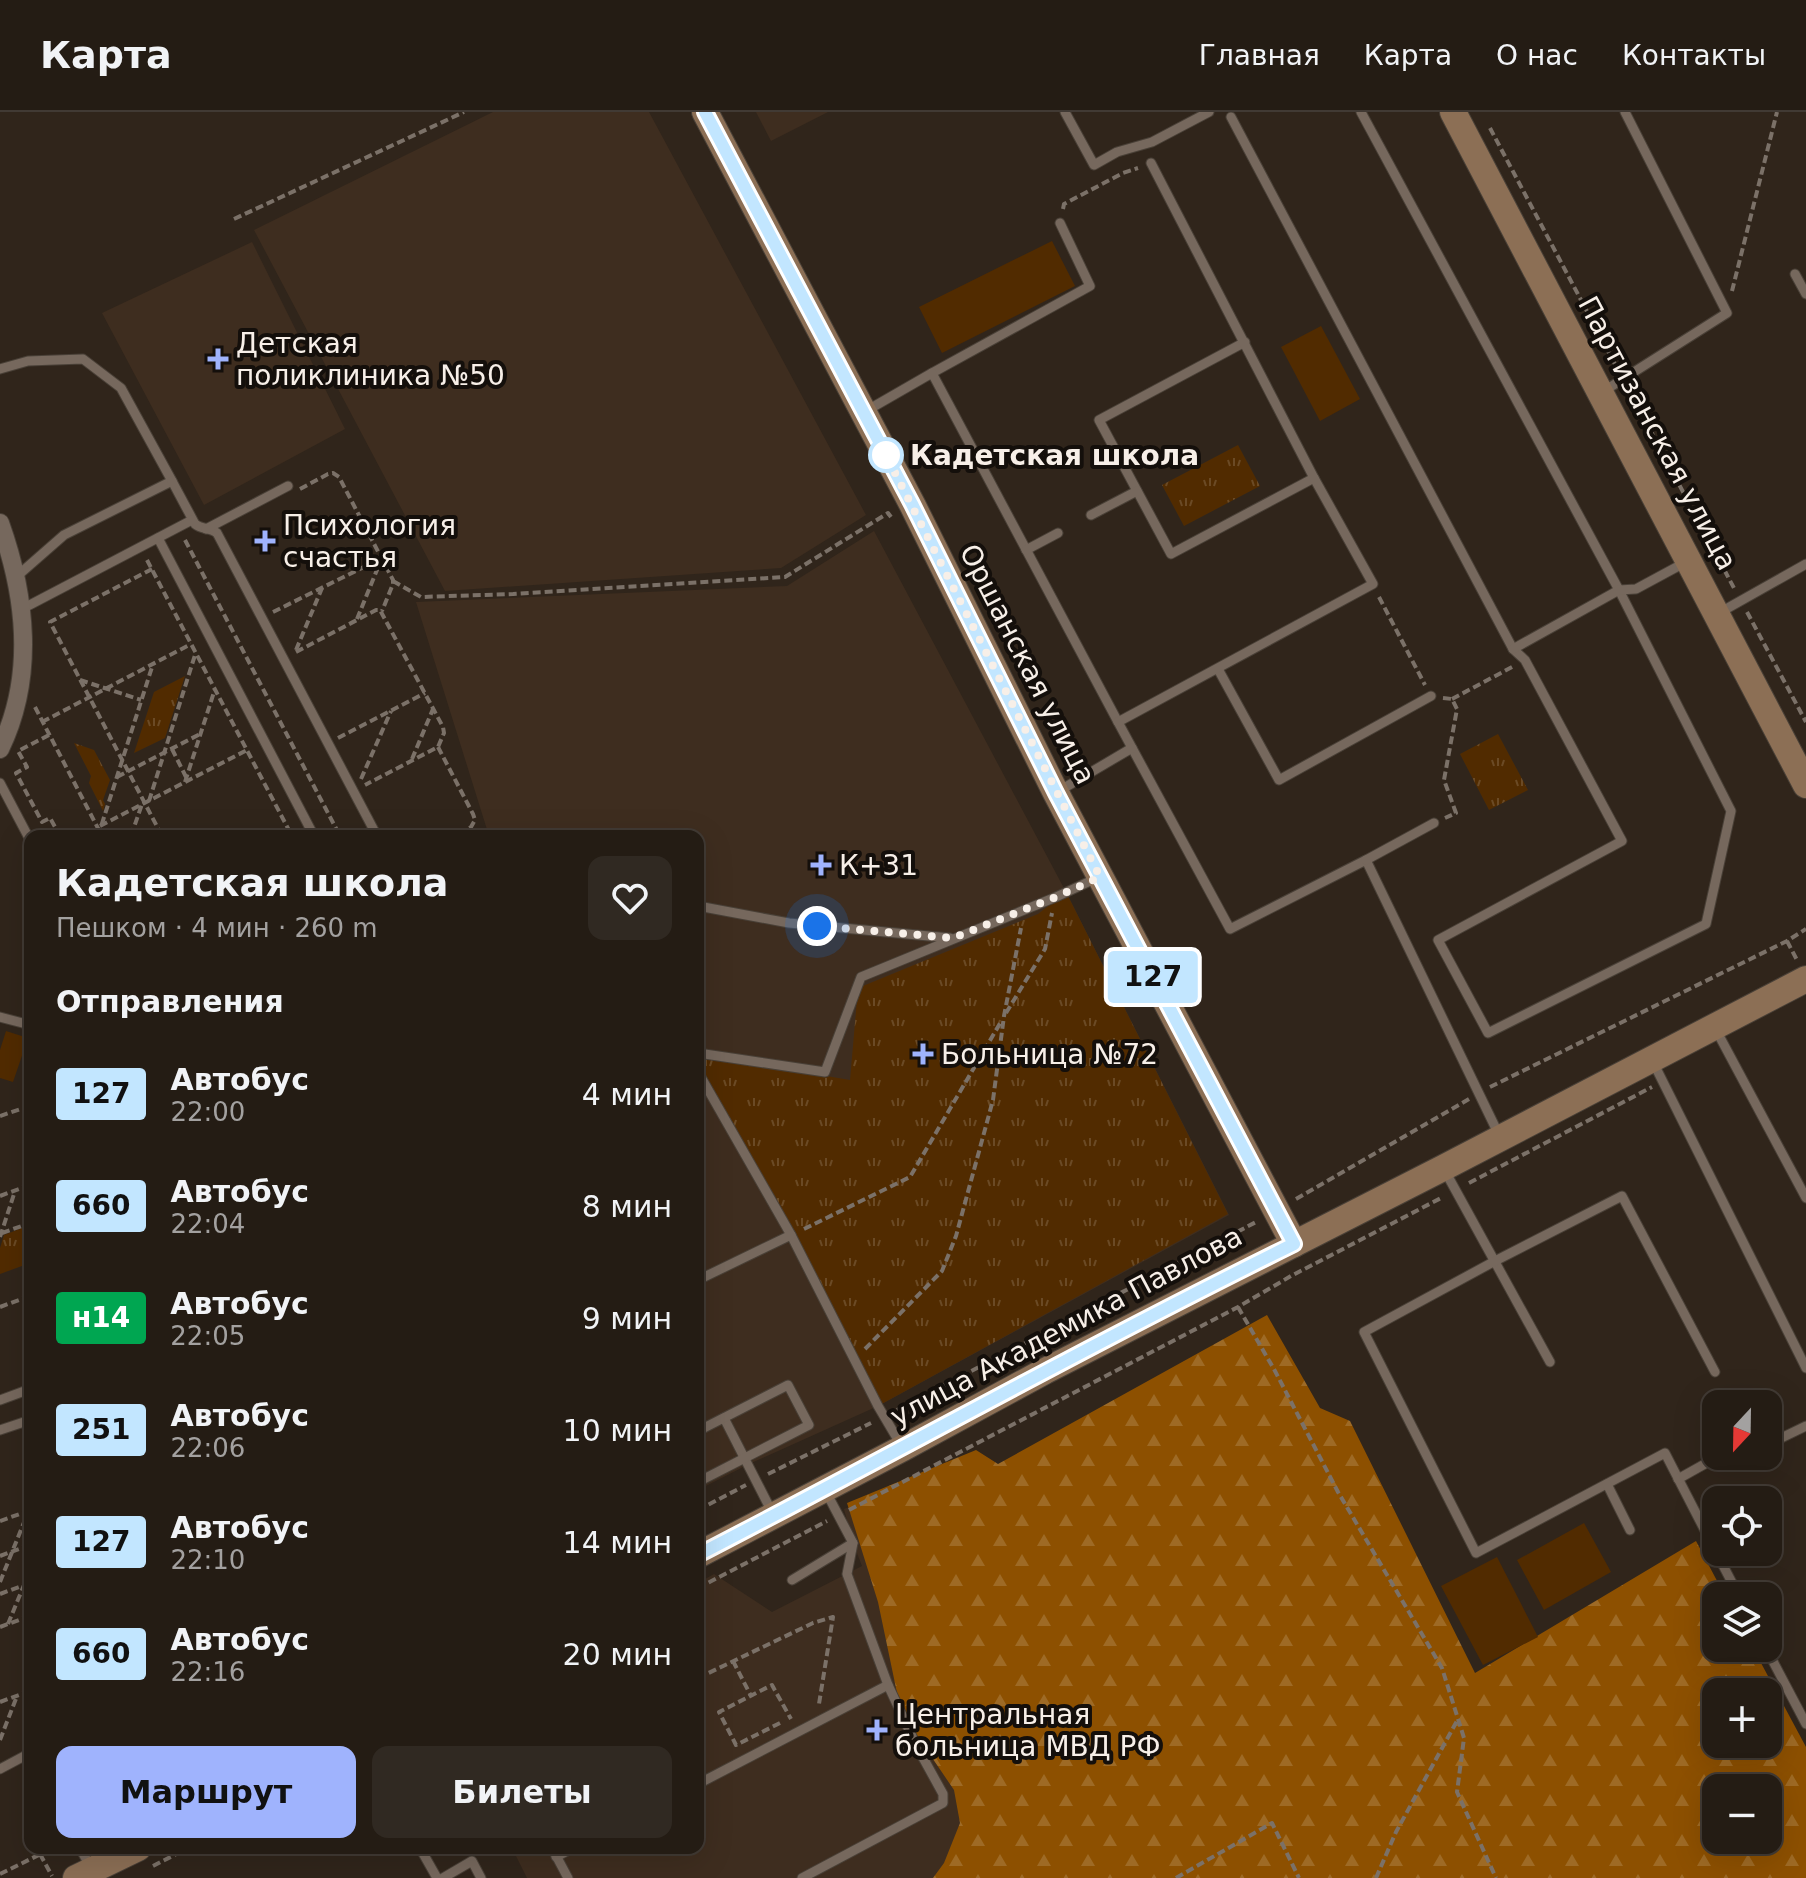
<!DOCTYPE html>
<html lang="ru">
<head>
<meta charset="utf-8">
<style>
	:root { --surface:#241c14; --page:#302922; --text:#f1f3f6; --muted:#a3a1a0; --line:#413a34; --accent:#9fb3fd }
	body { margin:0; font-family:"DejaVu Sans",sans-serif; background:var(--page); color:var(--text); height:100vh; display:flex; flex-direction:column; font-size:30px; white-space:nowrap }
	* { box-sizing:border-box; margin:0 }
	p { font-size:26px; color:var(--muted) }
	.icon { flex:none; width:44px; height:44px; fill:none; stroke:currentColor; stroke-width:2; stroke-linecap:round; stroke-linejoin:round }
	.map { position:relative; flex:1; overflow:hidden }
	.sheet { position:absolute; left:24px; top:718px; width:680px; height:1024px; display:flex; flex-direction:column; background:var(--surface); border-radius:16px; box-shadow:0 8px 32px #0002,0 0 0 2px var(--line) }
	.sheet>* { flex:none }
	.badge { padding:0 16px; border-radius:6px; font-size:28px; line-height:52px }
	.needle { width:52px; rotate:202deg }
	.buttons { position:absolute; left:1702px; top:1278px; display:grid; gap:16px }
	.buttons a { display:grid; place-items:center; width:80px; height:80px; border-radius:16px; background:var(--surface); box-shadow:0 8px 32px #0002,0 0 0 2px var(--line); font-size:40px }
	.you { position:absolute; width:40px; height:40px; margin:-20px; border:6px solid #fff; border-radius:50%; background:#1a73e8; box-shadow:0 0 0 12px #1a73e833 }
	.map>.badge { position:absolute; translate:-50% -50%; box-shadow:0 0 0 4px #fff }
	h2 { padding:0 32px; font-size:30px; line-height:72px }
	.round { display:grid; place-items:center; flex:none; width:84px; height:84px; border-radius:16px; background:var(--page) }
	.summary { display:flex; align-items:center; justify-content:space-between; height:136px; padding:0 32px }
	h1 { font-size:38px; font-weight:700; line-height:60px }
	.button { display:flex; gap:16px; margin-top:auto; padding:16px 32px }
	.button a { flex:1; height:92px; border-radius:16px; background:var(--accent); color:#111; font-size:32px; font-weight:700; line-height:92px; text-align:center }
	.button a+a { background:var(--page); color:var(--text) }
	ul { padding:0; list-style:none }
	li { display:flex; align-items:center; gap:24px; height:112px; padding:0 32px }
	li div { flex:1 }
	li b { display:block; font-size:30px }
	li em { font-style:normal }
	li .badge { min-width:88px; font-weight:700; text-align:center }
	header { display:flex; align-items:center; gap:48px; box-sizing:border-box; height:112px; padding:0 40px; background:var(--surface); border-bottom:2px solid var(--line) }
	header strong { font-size:38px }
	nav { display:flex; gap:44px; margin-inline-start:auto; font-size:28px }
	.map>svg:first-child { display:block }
</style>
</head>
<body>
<header>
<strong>Карта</strong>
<nav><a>Главная</a><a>Карта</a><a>О нас</a><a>Контакты</a></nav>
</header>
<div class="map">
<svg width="1806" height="1766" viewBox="0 0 1806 1766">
	<defs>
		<pattern id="grass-tufts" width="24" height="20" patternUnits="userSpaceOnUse" patternTransform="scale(2)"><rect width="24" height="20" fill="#512b00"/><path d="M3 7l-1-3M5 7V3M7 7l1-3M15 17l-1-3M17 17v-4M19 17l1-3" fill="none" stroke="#6b4a25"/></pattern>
		<pattern id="forest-firs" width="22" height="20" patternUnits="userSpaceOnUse" patternTransform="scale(2)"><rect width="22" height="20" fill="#8d5000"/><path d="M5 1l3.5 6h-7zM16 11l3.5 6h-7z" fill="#9e6a25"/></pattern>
	</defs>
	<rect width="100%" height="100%" fill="#30251b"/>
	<g fill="#3e2d1f">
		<polygon points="493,0 649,0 866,403 781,456 445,479 254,118"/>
		<polygon points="756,0 828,0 771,29"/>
		<polygon points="252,130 345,317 204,393 102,201"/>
		<polygon points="874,419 1066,780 1229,1103 878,1294 749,1352 698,1378 698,724 489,724 416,490 787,474"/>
		<polygon points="932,1362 1104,1766 527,1766 512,1736 698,1736 698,1471 714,1462 772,1500 862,1454 853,1431 844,1397"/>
	</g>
	<g fill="url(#grass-tufts)">
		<polygon points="1238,333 1260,374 1184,414 1162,373"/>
		<polygon points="185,564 165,626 134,641 154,580"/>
		<polygon points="1498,622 1528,678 1489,698 1460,642"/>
		<polygon points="74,631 94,638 110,668 103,688 105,692 103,699 89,671 91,664"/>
		<polygon points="1066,780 1228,1102 878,1294 698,956 698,942 850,968 858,876 1038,802"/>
		<polygon points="30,1113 30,1151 0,1162 0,1136 4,1123"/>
	</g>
	<path fill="url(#forest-firs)" fill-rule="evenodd" d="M1267,1203l53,93 30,13 125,252 221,-132 29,55h-9v52h37l53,99v131h-873l11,-15 16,-40 -6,-33 -53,-78 -23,-110 -31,-99 129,-53 22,14zM1716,1580h52v52h-52zM1716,1676h52v52h-52z"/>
	<g fill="#512b00">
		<polygon points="1052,129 1075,174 942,241 919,195"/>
		<polygon points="1321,214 1360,287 1320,309 1281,235"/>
		<polygon points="6,919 28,926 13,970 0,966 0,938"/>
		<polygon points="1584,1411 1611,1460 1544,1498 1517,1448"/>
		<polygon points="1497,1445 1538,1525 1483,1553 1441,1474"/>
	</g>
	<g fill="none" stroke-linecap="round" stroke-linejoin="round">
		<g stroke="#494037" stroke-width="11">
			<g id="lane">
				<polyline points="1065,0 1094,53 1117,40 1152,30 1209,0"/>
				<polyline points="1231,5 1513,537 1525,548 1622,729 1438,828 1488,921 1706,812 1731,699 1619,478 1361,0"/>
				<polyline points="1795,162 1806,182"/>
				<polyline points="1245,230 1099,308 1171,442 1314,366"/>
				<polyline points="0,257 28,249 83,247 121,276 172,369 64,423 16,465"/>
				<polyline points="932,261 1090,174 1060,111"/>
				<polyline points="1604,279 1727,201 1625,0"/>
				<polyline points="866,299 932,261 1118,610 1230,817 1366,748 1499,1023"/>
				<path d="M172,369l23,43c7,6 15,3 22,9l160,303"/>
				<polyline points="1091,403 1137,379"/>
				<polyline points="206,417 288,374"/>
				<polyline points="158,426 314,724"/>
				<polyline points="1026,438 1058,421"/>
				<polyline points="22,497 192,408"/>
				<polyline points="1719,501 1806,452"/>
				<polyline points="1513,537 1619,478 1636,477 1686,450"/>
				<polyline points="1218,557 1279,668 1431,584"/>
				<polyline points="1118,610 1373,472 1314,366 1151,51"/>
				<polyline points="0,671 30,728"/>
				<polyline points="1059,679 1132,636"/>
				<polyline points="1366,748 1434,711"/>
				<polyline points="698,794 789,811 950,826"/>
				<polyline points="0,905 30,913"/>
				<polyline points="1715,916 1806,1086"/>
				<polyline points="698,941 825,960 861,865 1056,785 1099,765"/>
				<polyline points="1652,948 1806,1256"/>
				<polyline points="698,960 791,1123 878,1294 901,1333"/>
				<polyline points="1445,1059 1550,1250"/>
				<polyline points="698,1168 791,1123"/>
				<polyline points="1715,1260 1622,1084 1495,1149 1364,1220 1476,1441 1665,1341 1716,1440"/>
				<polyline points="0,1288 30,1277"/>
				<polyline points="724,1306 772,1400"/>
				<polyline points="0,1318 30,1308"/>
				<polyline points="698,1319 788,1273 809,1313 698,1370"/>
				<polyline points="1771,1331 1806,1314"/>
				<polyline points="1678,1367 1719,1344"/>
				<polyline points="1607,1372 1630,1418"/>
				<polyline points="1716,1440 1739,1484"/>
				<polyline points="792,1468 853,1431"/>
				<polyline points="1766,1536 1806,1612"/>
				<polyline points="0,1657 30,1641"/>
				<polyline points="698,1672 888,1573"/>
				<polyline points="80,1736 91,1756"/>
				<polyline points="420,1736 437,1766"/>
				<polyline points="552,1736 568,1766"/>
				<polyline points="556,1745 573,1736"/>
				<polyline points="443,1766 472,1749 481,1766"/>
				<polyline points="802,1766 943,1691 943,1682 916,1633 888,1573 847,1462 853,1431 825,1378"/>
			</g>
		</g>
		<g stroke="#494037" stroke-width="20">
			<path id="street" d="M0,411c26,73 35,154 0,226"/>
		</g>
		<g stroke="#494037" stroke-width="28">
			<g id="secondary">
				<polyline points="705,0 912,392 1056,681 1294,1132"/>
				<polyline points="1453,0 1806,673"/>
				<polyline points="698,1443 903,1336 1045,1259 1443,1056 1806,867"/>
				<polyline points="76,1766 138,1736"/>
			</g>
		</g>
		<g stroke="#7b7168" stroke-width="4" stroke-dasharray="8 4" stroke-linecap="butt">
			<polyline points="1490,16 1617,256"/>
			<polyline points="1063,97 1064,92 1123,61 1138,56"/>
			<polyline points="234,107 464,0"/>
			<polyline points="1732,179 1777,0"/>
			<polyline points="1629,278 1735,478"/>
			<polyline points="300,377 328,362 333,361 339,365 393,468 393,472 382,499"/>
			<polyline points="185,428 340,724"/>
			<polyline points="147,448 292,724"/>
			<polyline points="152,457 50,510 162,724"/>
			<polyline points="393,469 421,485 513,482 785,465 888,401 891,405"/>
			<polyline points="1379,485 1425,573"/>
			<polyline points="273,500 382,446"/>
			<polyline points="1747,500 1806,610"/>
			<polyline points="357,507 381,448"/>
			<polyline points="296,538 322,476"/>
			<polyline points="296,540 376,498 380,498 443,615 444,621 438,635 365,673"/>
			<polyline points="80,568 141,588"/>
			<polyline points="1443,586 1452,587 1457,597 1444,668 1456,701 1445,706"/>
			<polyline points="1452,587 1514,554"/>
			<polyline points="35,595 102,724"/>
			<polyline points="42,610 191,532"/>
			<polyline points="49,623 18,639 27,655 16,661 42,710 50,706 60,724"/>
			<polyline points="338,626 425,581"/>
			<polyline points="438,635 473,702 475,708 471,715 459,724"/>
			<polyline points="172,637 186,665"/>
			<polyline points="412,647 433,597"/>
			<polyline points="117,665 200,622"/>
			<polyline points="361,667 391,599"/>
			<polyline points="185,670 215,577"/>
			<polyline points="149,689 195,543"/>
			<polyline points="100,714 247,638"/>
			<polyline points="98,724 153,552"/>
			<polyline points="131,724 142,692"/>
			<polyline points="1787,829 1797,848"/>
			<polyline points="1006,901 1045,837 1052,801"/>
			<polyline points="1490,975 1787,829 1806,817"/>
			<polyline points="0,1004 30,994"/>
			<polyline points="1469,1071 1652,975"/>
			<polyline points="0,1084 30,1073"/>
			<polyline points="1296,1087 1469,987"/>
			<polyline points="804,1117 910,1065 1002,908"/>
			<polyline points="2,1121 30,1111"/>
			<polyline points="0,1125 15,1079"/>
			<polyline points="0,1195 30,1184"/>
			<polyline points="1238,1195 1275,1259 1338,1380 1442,1556 1464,1626 1457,1680 1496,1766"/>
			<polyline points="865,1237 942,1159 956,1124 993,988 1004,904 1021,816"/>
			<polyline points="897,1298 1258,1109"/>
			<polyline points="768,1362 871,1311"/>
			<polyline points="698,1398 746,1373"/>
			<polyline points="849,1398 1238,1195 1291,1164 1443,1085"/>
			<polyline points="0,1409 28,1399"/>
			<polyline points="0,1444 30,1433"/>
			<polyline points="0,1470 29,1398"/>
			<polyline points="698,1476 827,1409"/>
			<polyline points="0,1482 30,1471"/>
			<polyline points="8,1512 24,1473"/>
			<polyline points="0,1515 30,1504"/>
			<polyline points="733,1549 751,1584"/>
			<polyline points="698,1566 813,1511 833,1505 819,1592"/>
			<polyline points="0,1590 30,1579"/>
			<polyline points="780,1611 736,1633 719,1600 772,1573 791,1607"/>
			<polyline points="25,1627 30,1613"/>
			<polyline points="0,1628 17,1584"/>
			<polyline points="40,1742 52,1764"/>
			<polyline points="153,1754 188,1736"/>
			<polyline points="0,1762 53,1736"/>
			<polyline points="1176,1766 1272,1711 1299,1766"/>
			<polyline points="1376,1766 1396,1720 1458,1607"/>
		</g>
		<use href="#lane" stroke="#76685d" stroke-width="9"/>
		<use href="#street" stroke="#76685d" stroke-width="18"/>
		<use href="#secondary" stroke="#8c6f55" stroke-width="26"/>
	</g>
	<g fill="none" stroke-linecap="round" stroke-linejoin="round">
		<g stroke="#fff" stroke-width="18">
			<path id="line" d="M698,1443c199,-103 395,-212 596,-311l-238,-451 -144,-289 -207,-392"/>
		</g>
		<use href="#line" stroke="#c2e6ff" stroke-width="12"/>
		<polyline stroke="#f7efe8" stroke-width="8" stroke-dasharray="0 14.4" points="817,814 953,826 1056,785 1100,765 882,335 886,343"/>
	</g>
	<g fill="#9fb3fd" stroke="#140f0b" stroke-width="3">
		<path d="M214 235h8v8h8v8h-8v8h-8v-8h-8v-8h8z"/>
		<path d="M261 417h8v8h8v8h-8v8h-8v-8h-8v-8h8z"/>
		<path d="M817 741h8v8h8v8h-8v8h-8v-8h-8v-8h8z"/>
		<path d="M919 930h8v8h8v8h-8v8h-8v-8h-8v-8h8z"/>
		<path d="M873 1606h8v8h8v8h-8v8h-8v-8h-8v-8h8z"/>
	</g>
	<circle fill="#fff" stroke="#c2e6ff" stroke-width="4" cx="886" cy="343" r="16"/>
	<g text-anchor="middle" stroke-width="8" stroke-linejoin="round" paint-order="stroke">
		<g font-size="28" fill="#f7efe8" stroke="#140f0b" text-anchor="start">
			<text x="236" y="241">Детская<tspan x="236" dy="32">поликлиника №50</tspan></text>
			<text x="283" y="423">Психология<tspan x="283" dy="32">счастья</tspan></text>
			<text x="839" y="763">К+31</text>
			<text x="941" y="952">Больница №72</text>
			<text x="895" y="1612">Центральная<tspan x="895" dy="32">больница МВД РФ</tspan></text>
		</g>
		<g font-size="28" fill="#f7efe8" stroke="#140f0b">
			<text transform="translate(1658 321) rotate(62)" y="10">Партизанская улица</text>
			<text transform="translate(1028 552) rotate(63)" y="10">Оршанская улица</text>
			<text transform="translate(1066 1214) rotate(-28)" y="10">улица Академика Павлова</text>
		</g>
		<g font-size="28" font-weight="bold" fill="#f7efe8" stroke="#140f0b" text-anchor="start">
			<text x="910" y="353">Кадетская школа</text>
		</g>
	</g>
</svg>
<div class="buttons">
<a><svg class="needle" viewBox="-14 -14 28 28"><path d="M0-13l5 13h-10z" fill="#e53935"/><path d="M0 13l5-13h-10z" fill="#a3a1a0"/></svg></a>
<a><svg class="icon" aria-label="locate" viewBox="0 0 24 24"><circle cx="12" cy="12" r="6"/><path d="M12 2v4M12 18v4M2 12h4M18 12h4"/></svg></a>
<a><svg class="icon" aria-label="layers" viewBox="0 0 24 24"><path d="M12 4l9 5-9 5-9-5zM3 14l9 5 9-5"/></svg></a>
<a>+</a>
<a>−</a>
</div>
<div class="you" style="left:817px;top:814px"></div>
<b class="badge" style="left:1153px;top:865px;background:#c2e6ff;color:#111">127</b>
<section class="sheet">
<div class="summary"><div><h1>Кадетская школа</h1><p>Пешком · 4 мин · 260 m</p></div><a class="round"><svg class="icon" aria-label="heart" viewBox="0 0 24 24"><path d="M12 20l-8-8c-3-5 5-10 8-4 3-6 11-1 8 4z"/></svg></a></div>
<h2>Отправления</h2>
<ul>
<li><span class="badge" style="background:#c2e6ff;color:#111">127</span><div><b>Автобус</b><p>22:00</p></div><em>4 мин</em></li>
<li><span class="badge" style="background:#c2e6ff;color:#111">660</span><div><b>Автобус</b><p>22:04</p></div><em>8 мин</em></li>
<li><span class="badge" style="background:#00a651;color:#fff">н14</span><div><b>Автобус</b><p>22:05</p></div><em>9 мин</em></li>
<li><span class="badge" style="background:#c2e6ff;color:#111">251</span><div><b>Автобус</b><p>22:06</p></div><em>10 мин</em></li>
<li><span class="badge" style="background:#c2e6ff;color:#111">127</span><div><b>Автобус</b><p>22:10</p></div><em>14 мин</em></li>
<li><span class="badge" style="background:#c2e6ff;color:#111">660</span><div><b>Автобус</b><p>22:16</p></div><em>20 мин</em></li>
</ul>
<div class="button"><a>Маршрут</a><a>Билеты</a></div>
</section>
</div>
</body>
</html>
